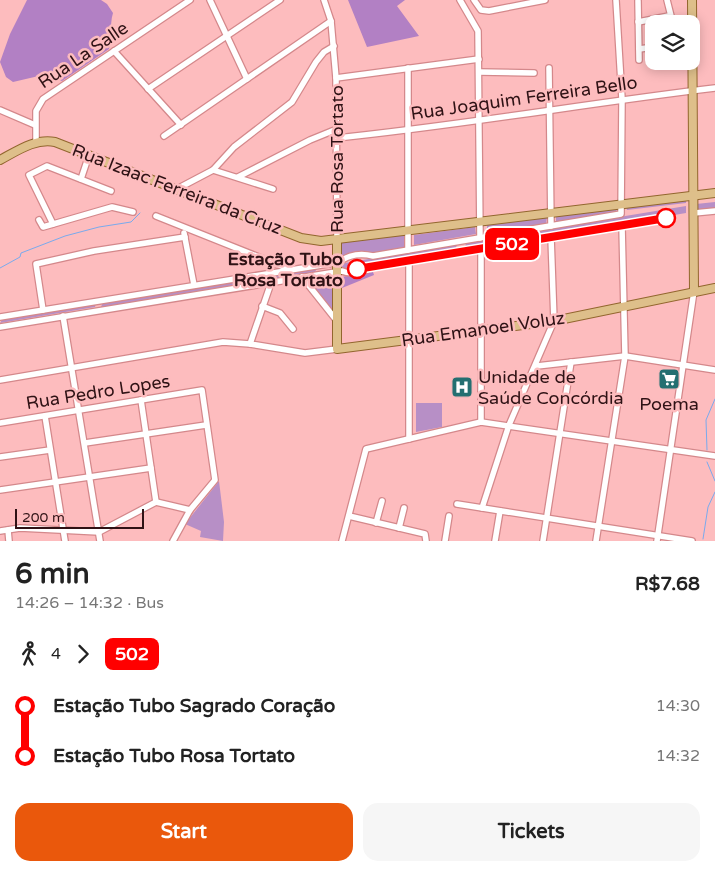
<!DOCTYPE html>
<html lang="en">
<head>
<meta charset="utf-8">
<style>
	:root { --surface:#fff; --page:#f6f6f6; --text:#222; --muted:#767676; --accent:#ea580c }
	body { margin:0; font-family:"Varela Round",sans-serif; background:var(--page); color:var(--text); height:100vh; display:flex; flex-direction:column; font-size:19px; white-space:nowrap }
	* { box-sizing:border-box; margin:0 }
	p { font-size:16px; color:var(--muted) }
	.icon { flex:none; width:28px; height:28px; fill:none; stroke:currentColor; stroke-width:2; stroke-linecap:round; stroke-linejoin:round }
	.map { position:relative; height:541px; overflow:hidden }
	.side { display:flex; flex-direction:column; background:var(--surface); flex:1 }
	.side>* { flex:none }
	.badge { padding:0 10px; border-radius:8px; font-size:18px; line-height:32px }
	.buttons { position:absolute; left:645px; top:15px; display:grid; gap:10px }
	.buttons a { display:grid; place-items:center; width:55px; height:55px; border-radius:10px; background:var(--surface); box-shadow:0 2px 12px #0003; font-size:25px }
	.scale { position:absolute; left:15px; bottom:12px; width:129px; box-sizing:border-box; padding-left:5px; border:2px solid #2f1215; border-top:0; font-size:14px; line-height:18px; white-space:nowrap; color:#2f1215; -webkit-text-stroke:4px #fdbcbe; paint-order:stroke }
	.map>.badge { position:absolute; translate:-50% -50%; box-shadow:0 0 0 2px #fff }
	.legs { display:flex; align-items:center; gap:8px; height:55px; padding:0 15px; font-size:16px }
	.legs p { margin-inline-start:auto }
	.head { display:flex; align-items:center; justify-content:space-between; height:85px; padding:0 15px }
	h1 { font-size:28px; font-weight:700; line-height:38px }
	.primary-button { display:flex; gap:10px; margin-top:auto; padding:10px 15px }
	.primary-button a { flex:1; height:58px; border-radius:15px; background:var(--accent); color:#fff; font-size:20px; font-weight:700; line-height:58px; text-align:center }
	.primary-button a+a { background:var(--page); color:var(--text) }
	ul { padding:0 15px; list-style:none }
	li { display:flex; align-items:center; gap:18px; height:50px; font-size:19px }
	li i { display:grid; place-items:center; width:8px; height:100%; margin:0 6px; background:currentColor }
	li i::after { content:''; width:12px; height:12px; margin:-6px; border:4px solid; border-radius:50%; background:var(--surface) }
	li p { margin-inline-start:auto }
	li:first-child i { background:linear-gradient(#0000 50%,currentColor 0) }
	li:last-child i { background:linear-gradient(currentColor 50%,#0000 0) }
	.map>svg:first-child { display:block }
</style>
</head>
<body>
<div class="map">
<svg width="715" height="541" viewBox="0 0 715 541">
	<rect width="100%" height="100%" fill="#fdbcbe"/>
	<g fill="#b78fc6">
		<polygon points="686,199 686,203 627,210 626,206"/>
		<polygon points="715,202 715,210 696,212 696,204"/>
		<polygon points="686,206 686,213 521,241 523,238 522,233"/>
		<polygon points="616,208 617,213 556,222 556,215"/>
		<polygon points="547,217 546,224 487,234 487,225"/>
		<polygon points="475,227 476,234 414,245 414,235"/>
		<polygon points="514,234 515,241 466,249 465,248 466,243"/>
		<polygon points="406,235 407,249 340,256 340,243"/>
		<polygon points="458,244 456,247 458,251 333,271 333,265"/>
		<polygon points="317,268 315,272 250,284 251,281"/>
		<polygon points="334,278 336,316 309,281"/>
		<polygon points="245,280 245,285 101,307 103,302"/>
		<polygon points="96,303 95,307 0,323 2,320"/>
		<polygon points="416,403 442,403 442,427 416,432"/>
		<polygon points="219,481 224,522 223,541 200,537 201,531 185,524"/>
	</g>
	<g fill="#b280c4">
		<path d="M27,0h74l6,4 6,9c-4,13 0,24 -4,36l-47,32 -19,-6 -30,7 -7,-5 -6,-15 10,-28z"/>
		<polygon points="348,0 405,0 397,6 419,36 367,47"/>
		<polygon points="373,272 374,275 342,288 341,277"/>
	</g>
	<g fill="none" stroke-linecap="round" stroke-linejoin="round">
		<g stroke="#79aaed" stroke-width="1">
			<polyline points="0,268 20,257 21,253 65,236 99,227 131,222 140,213"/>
			<polyline points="707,450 706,420 715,399"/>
			<polyline points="707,462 715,481"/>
			<polyline points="703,539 708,507 715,492"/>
		</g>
		<g stroke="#d4888b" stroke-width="8">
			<g id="minor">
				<polyline points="210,0 247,79"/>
				<polyline points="324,0 331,21 336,78 337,241"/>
				<polyline points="460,0 478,31 480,238"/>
				<polyline points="474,0 481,10 489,11 545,0"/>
				<polyline points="667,0 673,24"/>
				<polyline points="638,1 639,60"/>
				<polyline points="638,22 669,16"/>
				<polyline points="639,49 654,47"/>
				<polyline points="114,51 181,125"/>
				<polyline points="408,68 408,250"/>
				<polyline points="549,68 551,226"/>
				<polyline points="479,72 534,73"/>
				<polyline points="336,78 479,59"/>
				<polyline points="148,89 280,0"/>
				<polyline points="0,110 35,125"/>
				<polyline points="164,136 331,21"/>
				<path d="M337,138c127,-13 252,-35 378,-50"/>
				<polyline points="36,142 36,111 43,99 190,0"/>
				<polyline points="213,170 273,189"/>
				<polyline points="238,177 310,140 337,129"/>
				<polyline points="81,179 89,155"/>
				<polyline points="175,190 213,170 234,147 292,102 316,62 324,52 334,46"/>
				<polyline points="694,213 715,211"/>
				<polyline points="156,216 289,269"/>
				<polyline points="39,220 43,227 112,207 133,212"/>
				<polyline points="53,224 29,175 47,166 111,191"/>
				<polyline points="184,233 194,285"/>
				<polyline points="409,260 409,439"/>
				<polyline points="302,277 337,321"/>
				<polyline points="262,306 280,313 293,329"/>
				<polyline points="43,310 36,264 94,251 185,237"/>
				<polyline points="63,316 100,541"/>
				<path d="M0,317l340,-55c9,-8 22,-9 33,-6l248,-42 1,-115 -6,-99"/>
				<path d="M0,327l342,-56c9,4 24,1 32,-5l248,-40 3,130 -29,185"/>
				<polyline points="250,344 271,283"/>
				<polyline points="537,366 625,356 715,370"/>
				<polyline points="0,380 223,342 250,344 305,353 337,349"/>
				<polyline points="141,400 156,502"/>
				<polyline points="45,416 65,541"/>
				<polyline points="481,422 481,249"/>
				<polyline points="0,423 202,390 215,480 190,510 173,541"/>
				<polyline points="85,443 206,425"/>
				<polyline points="0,457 50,450"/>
				<polyline points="0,490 151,468"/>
				<polyline points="457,504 692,541"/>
				<polyline points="482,508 509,425 554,321 551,237"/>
				<polyline points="349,516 425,534 426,541"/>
				<polyline points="376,523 382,501"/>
				<polyline points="399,528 404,508"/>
				<polyline points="8,530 9,541"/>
				<polyline points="0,531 20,528 99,532 156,502 190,510"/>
				<polyline points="342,541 366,449 481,422 715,456"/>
				<polyline points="445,541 449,516"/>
				<polyline points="495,541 500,511"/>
				<polyline points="543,541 571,362"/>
				<polyline points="657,541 694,291"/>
			</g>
		</g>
		<g stroke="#92662e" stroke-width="10">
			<g id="major">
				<polyline points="692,0 694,291"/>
				<path d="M0,160c17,-9 35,-22 55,-18l246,96 20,3 394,-48"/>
				<polyline points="337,241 337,349 554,321 715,288"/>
			</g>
		</g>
		<use href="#minor" stroke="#fff" stroke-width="5.5"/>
		<use href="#major" stroke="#debf8a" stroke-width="8"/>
	</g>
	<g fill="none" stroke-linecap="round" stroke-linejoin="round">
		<g stroke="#fff" stroke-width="11">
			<polyline id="line-1" points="357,269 666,218"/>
		</g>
		<use href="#line-1" stroke="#f00" stroke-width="8"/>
	</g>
	<defs>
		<g id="supermarket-square" transform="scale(1.125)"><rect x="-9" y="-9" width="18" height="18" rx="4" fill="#246f71" stroke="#fdbcbe"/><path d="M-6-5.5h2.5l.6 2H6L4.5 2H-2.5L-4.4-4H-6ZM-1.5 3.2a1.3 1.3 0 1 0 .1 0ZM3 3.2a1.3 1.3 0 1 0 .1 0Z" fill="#fff"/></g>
		<g id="hospital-square" transform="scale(1.125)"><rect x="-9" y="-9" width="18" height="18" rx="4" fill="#246f71" stroke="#fdbcbe"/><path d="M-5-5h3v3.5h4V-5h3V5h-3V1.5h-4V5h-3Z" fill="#fff"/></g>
	</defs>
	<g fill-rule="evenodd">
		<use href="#supermarket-square" x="669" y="379"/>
		<use href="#hospital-square" x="462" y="387"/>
	</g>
	<g fill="#fff" stroke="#f00" stroke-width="2.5">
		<circle cx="666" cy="218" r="9"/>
		<circle cx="357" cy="269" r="9"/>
	</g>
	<g text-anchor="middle" stroke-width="5" stroke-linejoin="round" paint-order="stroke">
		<g font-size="18" fill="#2f1215" stroke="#fdbcbe">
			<text transform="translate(83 55) rotate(-34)" y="6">Rua La Salle</text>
			<text transform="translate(524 98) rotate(-8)" y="6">Rua Joaquim Ferreira Bello</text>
			<text transform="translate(337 159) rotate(-90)" y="6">Rua Rosa Tortato</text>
			<text transform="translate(177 189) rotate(21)" y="6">Rua Izaac Ferreira da Cruz</text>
			<text transform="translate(483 329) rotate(-8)" y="6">Rua Emanoel Voluz</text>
			<text transform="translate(98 392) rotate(-9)" y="6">Rua Pedro Lopes</text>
		</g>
		<g font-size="18" font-weight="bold" fill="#2f1215" stroke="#fdbcbe" text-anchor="end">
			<text x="343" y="265">Estação Tubo<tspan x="343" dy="21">Rosa Tortato</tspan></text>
		</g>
		<g font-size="18" fill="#2f1215" stroke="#fdbcbe" text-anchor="start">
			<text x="478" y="383">Unidade de<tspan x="478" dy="21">Saúde Concórdia</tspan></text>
			<text x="669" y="410" text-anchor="middle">Poema</text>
		</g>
	</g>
</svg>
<div class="buttons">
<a><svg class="icon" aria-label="layers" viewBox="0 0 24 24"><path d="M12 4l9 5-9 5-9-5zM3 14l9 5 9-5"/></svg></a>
</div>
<div class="scale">200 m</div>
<b class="badge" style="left:512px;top:244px;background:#f00;color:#fff">502</b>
</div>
<section class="side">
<div class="head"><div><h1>6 min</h1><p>14:26 – 14:32 · Bus</p></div><b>R$7.68</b></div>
<div class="legs"><svg class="icon" aria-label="walk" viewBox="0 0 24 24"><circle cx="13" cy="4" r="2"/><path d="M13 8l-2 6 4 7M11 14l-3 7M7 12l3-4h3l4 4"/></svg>4<svg class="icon" aria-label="forward" viewBox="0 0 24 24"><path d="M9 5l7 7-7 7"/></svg><b class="badge" style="background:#f00;color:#fff">502</b></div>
<ul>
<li><i style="color:#f00"></i><b>Estação Tubo Sagrado Coração</b><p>14:30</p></li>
<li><i style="color:#f00"></i><b>Estação Tubo Rosa Tortato</b><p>14:32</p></li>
</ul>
<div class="primary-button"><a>Start</a><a>Tickets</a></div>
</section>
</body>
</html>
